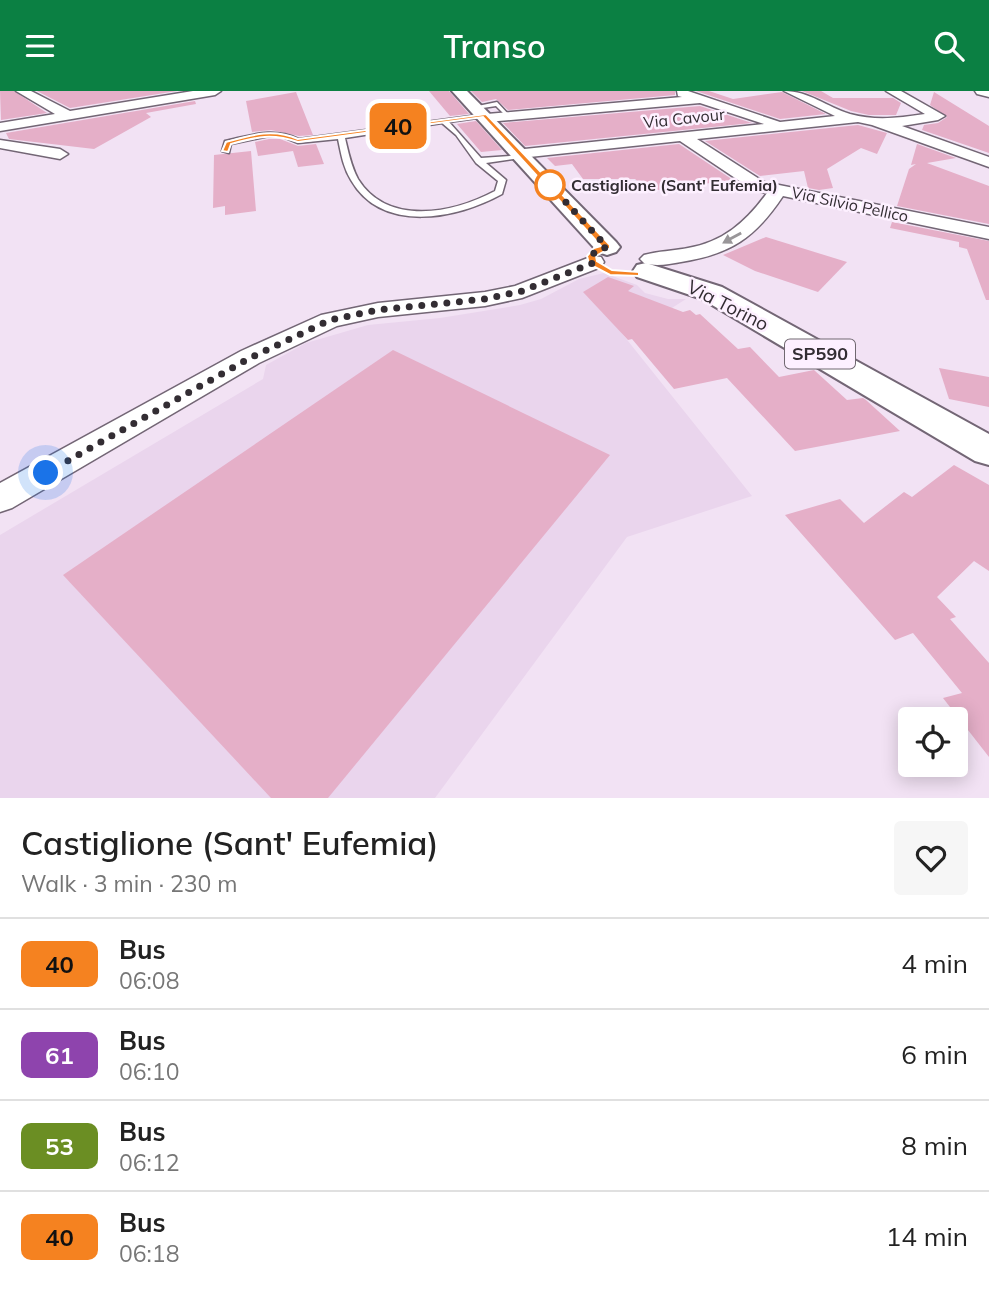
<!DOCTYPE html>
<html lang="en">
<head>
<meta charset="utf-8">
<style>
	:root { --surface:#fff; --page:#f6f6f6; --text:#222; --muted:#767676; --line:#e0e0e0; --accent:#0b8043 }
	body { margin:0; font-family:Mulish,sans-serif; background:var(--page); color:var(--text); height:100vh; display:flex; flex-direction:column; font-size:26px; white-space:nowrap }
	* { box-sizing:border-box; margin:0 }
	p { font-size:23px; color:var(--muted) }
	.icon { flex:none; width:38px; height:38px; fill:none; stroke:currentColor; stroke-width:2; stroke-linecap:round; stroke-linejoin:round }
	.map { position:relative; height:707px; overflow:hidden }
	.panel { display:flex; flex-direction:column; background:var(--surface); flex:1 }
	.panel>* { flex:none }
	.badge { padding:0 14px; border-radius:10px; font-size:24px; line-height:46px }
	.buttons { position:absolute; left:898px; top:616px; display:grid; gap:14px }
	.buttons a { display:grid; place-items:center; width:70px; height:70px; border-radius:7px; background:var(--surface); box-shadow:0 4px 18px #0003; font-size:35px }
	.you { position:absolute; width:35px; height:35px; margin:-18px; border:5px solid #fff; border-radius:50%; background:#1a73e8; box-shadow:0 0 0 10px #1a73e833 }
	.map>.badge { position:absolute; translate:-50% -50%; box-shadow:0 0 0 4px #fff }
	.round { display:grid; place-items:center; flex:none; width:74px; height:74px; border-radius:7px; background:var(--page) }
	.overview { display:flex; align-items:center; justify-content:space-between; height:119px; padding:0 21px }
	h1 { font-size:33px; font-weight:600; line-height:52px }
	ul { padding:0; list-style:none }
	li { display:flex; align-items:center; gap:21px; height:91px; padding:0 21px; border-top:2px solid var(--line) }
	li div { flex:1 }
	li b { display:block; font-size:26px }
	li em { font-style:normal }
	li .badge { min-width:77px; font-weight:700; text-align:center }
	header { display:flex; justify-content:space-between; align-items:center; height:91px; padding:0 21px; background:var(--accent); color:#fff; font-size:32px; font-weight:600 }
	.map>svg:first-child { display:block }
</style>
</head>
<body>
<header><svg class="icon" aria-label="menu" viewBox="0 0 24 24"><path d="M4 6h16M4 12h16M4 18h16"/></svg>Transo<svg class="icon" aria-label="search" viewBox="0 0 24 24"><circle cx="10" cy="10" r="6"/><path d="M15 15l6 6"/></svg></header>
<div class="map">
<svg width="989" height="707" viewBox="0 0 989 707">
	<rect width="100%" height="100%" fill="#f2e2f4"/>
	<polygon fill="#ead5ed" points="604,182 637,194 645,202 668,208 686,208 661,224 620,240 752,405 627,446 435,707 0,707 0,444 263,288 266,274 306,252 368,234 440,227 520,214 541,208 579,188"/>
	<g fill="#e5afc8">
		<polygon points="0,0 14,0 47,22 1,29"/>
		<polygon points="37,0 177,0 70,17"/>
		<polygon points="429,0 449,0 469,23 450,25"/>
		<polygon points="471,0 675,0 675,4 508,19 496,8 482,11"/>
		<polygon points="696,0 709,0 733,8 782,1 826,23 780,28"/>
		<polygon points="802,0 821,0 833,7 893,7 901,12 896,24 869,24 851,20"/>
		<polygon points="296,1 313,44 299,45 271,39 252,41 246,10"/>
		<polygon points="934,1 989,35 989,62 922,39 924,34 938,32 947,26 930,14"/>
		<polygon points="195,10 196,13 146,22 151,26 94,58 9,48 6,42"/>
		<polygon points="700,15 752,32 525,55 503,32"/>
		<polygon points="476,30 502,59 481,61 457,33"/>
		<polygon points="858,34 887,42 877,63 861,57 827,78 833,97 819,99 808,97 804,80 760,85 705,50"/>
		<polygon points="269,48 280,48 298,55 316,53 324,73 298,76 293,60 258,65 255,51"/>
		<polygon points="679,53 733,89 650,100 635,88 583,88 572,73 555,75 547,67"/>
		<polygon points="917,53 956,67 927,72 989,95 989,133 897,115 909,78 916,73 911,74"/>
		<polygon points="251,60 256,120 225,124 225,115 213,117 214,64"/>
		<polygon points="892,131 989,150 989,209 986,209 967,158 959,156 959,151 890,137"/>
		<polygon points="766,146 847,171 818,201 755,180 723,164"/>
		<polygon points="608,186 634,195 628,200 683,221 690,219 696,224 700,223 738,258 750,256 779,286 814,279 847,309 863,307 866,309 900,340 795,360 727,287 674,298 632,248 628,249 583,201"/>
		<polygon points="393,259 610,364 328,707 271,707 63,484"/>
		<polygon points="939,277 989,286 989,316 949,308"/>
		<polygon points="954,374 989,394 989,480 974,470 937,506 956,526 950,528 989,572 989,666 943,607 962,602 913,542 895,549 785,424 840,408 864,432 904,401 912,406"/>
	</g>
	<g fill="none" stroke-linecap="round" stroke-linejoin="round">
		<g stroke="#736675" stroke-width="3">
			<g id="service">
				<polygon points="497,11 511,26 507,26 496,15 476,18 473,16"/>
				<path d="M486,23l-2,3 -35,5 32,36 43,-3 4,2 -42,6 20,17 -4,14c-45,25 -120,40 -151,-14 -8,-13 -10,-27 -13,-41l-40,4 -17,-7h-12l-38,8 -2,9 -7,-2 3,-10c28,-6 47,-14 74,-2zM442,32l14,12 20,28 22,18 -3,10c-41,22 -107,36 -137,-12 -7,-13 -10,-28 -13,-41z"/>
			</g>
		</g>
		<g stroke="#736675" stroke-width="3">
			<g id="minor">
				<polygon points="16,0 31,0 70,20 193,0 221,0 215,4 0,40 0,32 55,23"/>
				<path d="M677,0h11l92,31 55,-6 -51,-25c25,0 43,16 66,23 26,7 48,4 75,0l-39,-23h15l44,25 -7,4 -36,6 87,31v10l-117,-42 -14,-3 -161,17 67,43 225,45v12l-206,-43c-28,42 -52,58 -102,66 -12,2 -25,5 -37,1l-4,-4 4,-4c14,-4 29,-4 44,-7 35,-6 58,-26 79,-55l-14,-3 -73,-49 -160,17 -8,-5 3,-3 249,-26 -64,-21 -213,19 -7,-4 7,-4 195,-17 -4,-1z"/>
				<polygon points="975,0 989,0 989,6 977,3"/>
				<polygon points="0,49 60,58 68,63 60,68 0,57"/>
				<polygon points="593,165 601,166 604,171 601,176 522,207 485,215 378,226 337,235 259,272 12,417 0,421 0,392 241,260 321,224 378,212 485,201 515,195"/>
			</g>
		</g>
		<g stroke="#736675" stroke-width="4">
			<g id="primary">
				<polygon points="452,0 467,0 616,151 620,156 616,161 607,164 598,161"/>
				<polygon points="646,172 722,196 989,343 989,374 975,370 702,208 637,186 633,180 637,174"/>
			</g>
		</g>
		<use href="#service" fill="#fff" fill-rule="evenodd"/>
		<use href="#minor" fill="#fff" fill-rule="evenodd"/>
		<use href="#primary" fill="#fff" fill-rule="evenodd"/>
	</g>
	<defs><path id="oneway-solid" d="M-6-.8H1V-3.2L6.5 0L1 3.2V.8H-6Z" transform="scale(1.75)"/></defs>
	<use fill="#999699" href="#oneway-solid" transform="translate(732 147) rotate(151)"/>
	<path fill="#f58220" stroke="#fff" stroke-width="2" d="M486,23l124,131v3l-14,8 1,5 15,9 27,2v4l-29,-1 -21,-11 -2,-8 7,-8 7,-2 -118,-129 -185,25c-27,-9 -41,-5 -67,2l-3,8 -6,-1 4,-9c25,-7 47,-14 72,-3z"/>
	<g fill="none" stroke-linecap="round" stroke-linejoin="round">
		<polyline stroke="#332d33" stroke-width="7" stroke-dasharray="0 12.6" points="46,382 250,267 330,229 378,219 485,208 522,200 593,172 591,165 597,159 607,156 550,94"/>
	</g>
	<circle fill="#fff" stroke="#f58220" stroke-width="3.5" cx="550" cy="94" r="14"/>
	<g text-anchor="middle" stroke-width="5" stroke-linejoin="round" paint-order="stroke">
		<g font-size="16" fill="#332d33" stroke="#fdf0ff">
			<text transform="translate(684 27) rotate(-6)" y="6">Via Cavour</text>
			<text transform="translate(850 113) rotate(12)" y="6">Via Silvio Pellico</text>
		</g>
		<g font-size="16" font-weight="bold" fill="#332d33" stroke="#fdf0ff" text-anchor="start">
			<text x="571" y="100">Castiglione (Sant' Eufemia)</text>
		</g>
		<rect fill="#fdf0ff" stroke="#706870" stroke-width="2" x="785" y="248.5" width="70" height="29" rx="5"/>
		<g font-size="18" font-weight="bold" fill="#332d33">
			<text x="820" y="269">SP590</text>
		</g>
		<g font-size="19" fill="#332d33" stroke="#fdf0ff">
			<text transform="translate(728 214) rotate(27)" y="7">Via Torino</text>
		</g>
	</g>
</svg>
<div class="buttons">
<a><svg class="icon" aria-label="locate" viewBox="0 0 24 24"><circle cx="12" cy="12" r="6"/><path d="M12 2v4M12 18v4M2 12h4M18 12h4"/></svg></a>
</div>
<div class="you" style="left:46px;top:382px"></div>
<b class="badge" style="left:398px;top:35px;background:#f58220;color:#111">40</b>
</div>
<section class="panel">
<div class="overview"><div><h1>Castiglione (Sant' Eufemia)</h1><p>Walk · 3 min · 230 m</p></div><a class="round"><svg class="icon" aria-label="heart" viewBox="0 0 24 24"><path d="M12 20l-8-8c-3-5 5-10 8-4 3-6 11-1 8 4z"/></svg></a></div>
<ul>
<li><span class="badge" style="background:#f58220;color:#111">40</span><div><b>Bus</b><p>06:08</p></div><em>4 min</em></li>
<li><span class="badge" style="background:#8e44ad;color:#fff">61</span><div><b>Bus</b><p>06:10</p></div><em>6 min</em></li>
<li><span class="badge" style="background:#6b8e23;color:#fff">53</span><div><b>Bus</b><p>06:12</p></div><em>8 min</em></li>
<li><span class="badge" style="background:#f58220;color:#111">40</span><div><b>Bus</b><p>06:18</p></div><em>14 min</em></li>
</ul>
</section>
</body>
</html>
